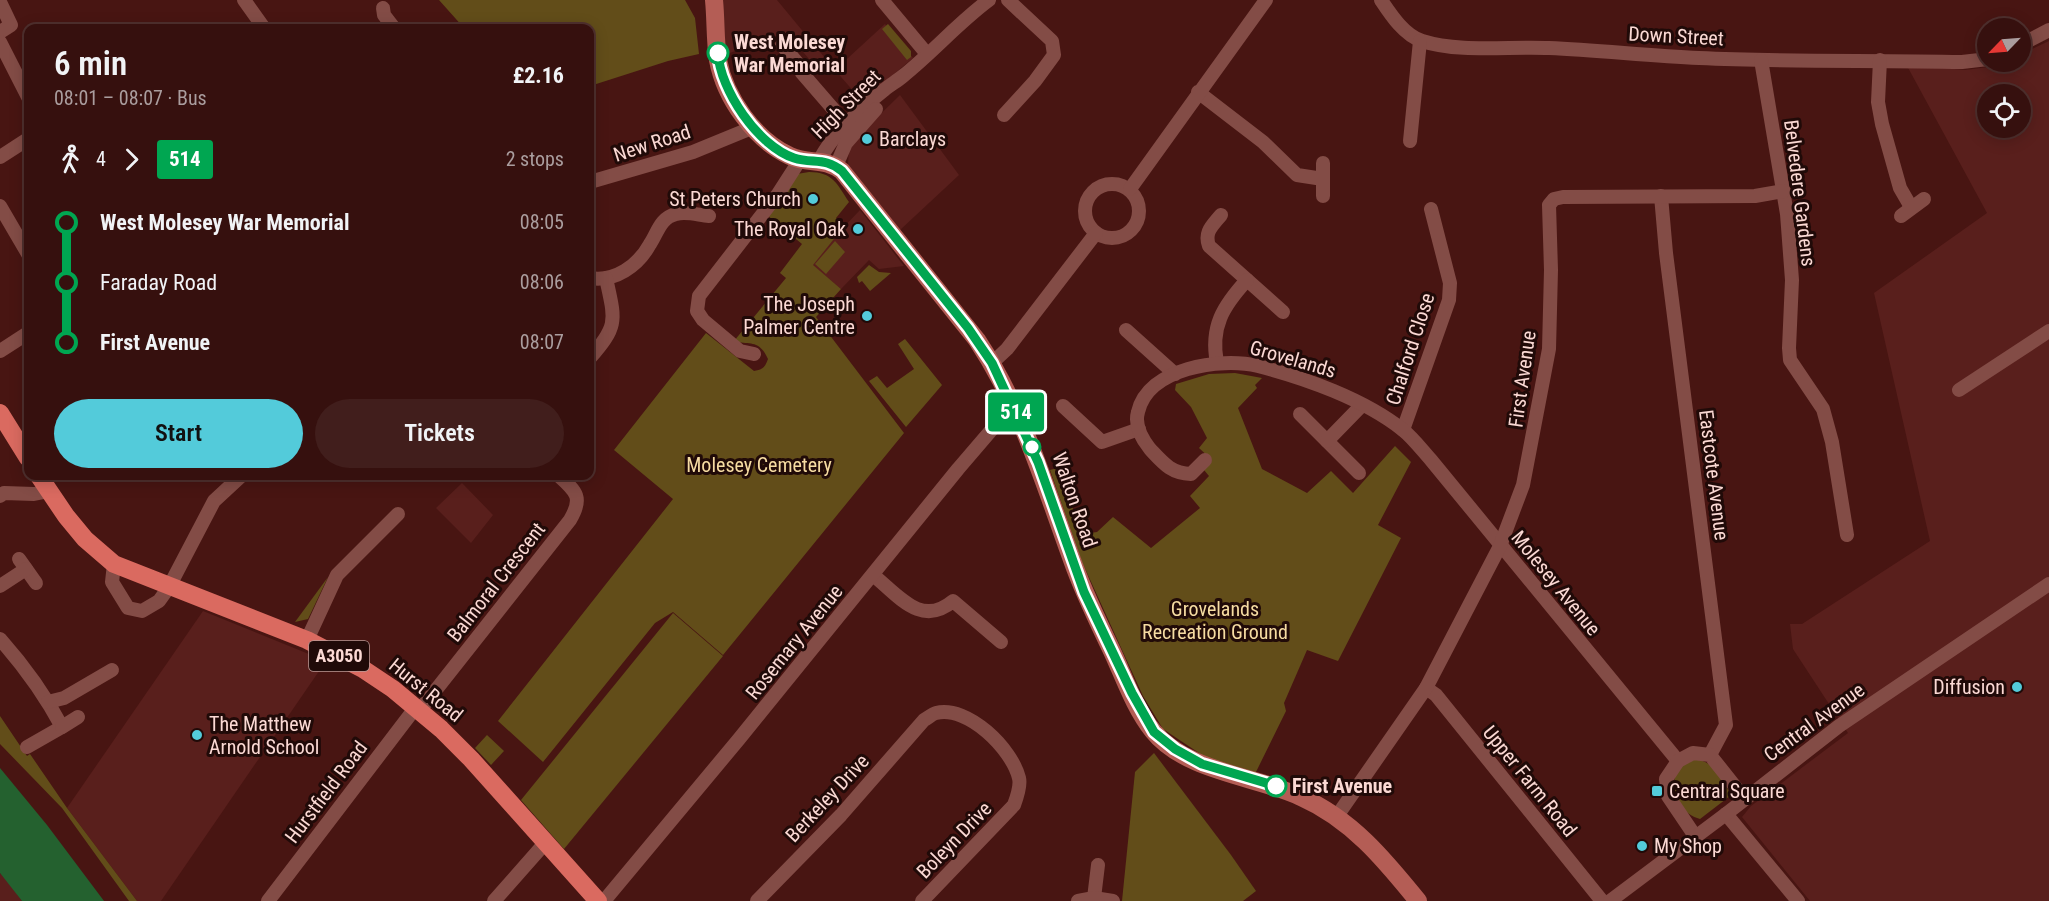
<!DOCTYPE html>
<html lang="en">
<head>
<meta charset="utf-8">
<style>
	:root { --surface:#36100e; --page:#411e1c; --text:#f1f3f6; --muted:#aa9d9e; --line:#50302e; --accent:#53cbda }
	body { margin:0; font-family:"Roboto Condensed",sans-serif; background:var(--page); color:var(--text); height:100vh; display:flex; flex-direction:column; font-size:22px; white-space:nowrap }
	* { box-sizing:border-box; margin:0 }
	p { font-size:20px; color:var(--muted) }
	.icon { flex:none; width:33px; height:33px; fill:none; stroke:currentColor; stroke-width:2; stroke-linecap:round; stroke-linejoin:round }
	.map { position:relative; flex:1; overflow:hidden }
	.details { position:absolute; left:24px; top:24px; width:570px; height:456px; display:flex; flex-direction:column; background:var(--surface); border-radius:12px; box-shadow:0 3px 15px #0003,0 0 0 2px var(--line) }
	.details>* { flex:none }
	.badge { padding:0 12px; border-radius:4px; font-size:21px; line-height:39px }
	.needle { width:39px; rotate:245deg }
	.buttons { position:absolute; left:1977px; top:18px; display:grid; gap:12px }
	.buttons a { display:grid; place-items:center; width:54px; height:54px; border-radius:50%; background:var(--surface); box-shadow:0 3px 15px #0003,0 0 0 2px var(--line); font-size:30px }
	.map>.badge { position:absolute; translate:-50% -50%; box-shadow:0 0 0 3px #fff }
	.legs { display:flex; align-items:center; gap:9px; height:66px; padding:0 30px; font-size:20px }
	.legs p { margin-inline-start:auto }
	.headline { display:flex; align-items:center; justify-content:space-between; height:102px; padding:0 30px }
	h1 { font-size:33px; font-weight:600; line-height:45px }
	.cta { display:flex; gap:12px; margin-top:auto; padding:12px 30px }
	.cta a { flex:1; height:69px; border-radius:36px; background:var(--accent); color:#111; font-size:24px; font-weight:600; line-height:69px; text-align:center }
	.cta a+a { background:var(--page); color:var(--text) }
	ul { padding:0 30px; list-style:none }
	li { display:flex; align-items:center; gap:21px; height:60px; font-size:22px }
	li i { display:grid; place-items:center; width:9px; height:100%; margin:0 8px; background:currentColor }
	li i::after { content:''; width:15px; height:15px; margin:-8px; border:4px solid; border-radius:50%; background:var(--surface) }
	li p { margin-inline-start:auto }
	li:first-child i { background:linear-gradient(#0000 50%,currentColor 0) }
	li:last-child i { background:linear-gradient(currentColor 50%,#0000 0) }
	.map>svg:first-child { display:block }
</style>
</head>
<body>
<div class="map">
<svg width="2049" height="901" viewBox="0 0 2049 901">
	<rect width="100%" height="100%" fill="#481512"/>
	<g fill="#591f1c" fill-rule="evenodd">
		<polygon points="721,0 777,0 825,58 815,66 787,33 724,55"/>
		<polygon points="885,24 913,58 862,101 835,70"/>
		<path d="M2049,41v860h-239l-68,-84 9,-11 97,-73 -55,-84 -3,-25h12l128,-83 -56,-248 113,-80 -81,-149 59,6 23,-3 16,-5h16l1,-8zM1988,94h32v34h-32z"/>
		<polygon points="900,95 959,175 900,230 848,165 849,145"/>
		<polygon points="860,210 904,266 879,269 869,260 841,289 812,265 842,229"/>
		<polygon points="462,483 493,515 471,543 436,508"/>
		<polygon points="203,611 326,661 161,901 137,901 67,808"/>
		<polygon points="0,873 12,887 22,901 0,901"/>
	</g>
	<g fill="#624d19">
		<polygon points="439,0 685,0 695,18 699,54 668,61 590,86 590,28 464,28"/>
		<polygon points="888,24 911,51 911,57 907,60 882,29"/>
		<path d="M809,172c24,0 28,12 40,30l-13,16 5,4 -2,4 3,3 -29,36 28,24 -25,28 88,116 -181,222 -50,-43 -18,11 -112,139 -45,-41 175,-222 -59,-49 92,-117 48,38c9,-1 11,-4 14,-12 -10,-21 -18,-13 -34,-18l52,-63 -6,-5 22,-29 -35,-29 30,-41z"/>
		<polygon points="835,241 845,252 826,274 815,264"/>
		<polygon points="869,265 879,272 891,273 870,291 862,281 859,283 857,277"/>
		<polygon points="905,339 942,385 906,427 869,381 877,376 887,388 914,369 898,344"/>
		<polygon points="1235,373 1262,378 1255,385 1257,388 1238,408 1262,469 1307,493 1331,471 1353,493 1395,446 1411,462 1378,525 1401,538 1338,661 1307,650 1284,703 1286,711 1255,774 1220,767 1163,729 1143,696 1082,562 1050,470 1057,468 1083,534 1097,532 1113,517 1151,548 1200,508 1190,496 1209,476 1204,470 1212,460 1199,448 1207,438 1191,407 1175,390 1176,384 1209,374"/>
		<polygon points="328,577 308,619 295,622"/>
		<polygon points="673,613 723,656 564,849 521,800"/>
		<polygon points="0,716 27,756 30,754 67,808 137,901 129,901 62,808 0,744"/>
		<polygon points="487,735 504,751 491,765 475,748"/>
		<polygon points="1154,753 1231,855 1256,891 1243,901 1122,901 1135,772"/>
		<path d="M1692,759c20,1 29,15 37,33l1,4 -30,23c-28,-8 -38,-46 -8,-60z"/>
	</g>
	<polygon fill="#24612f" points="0,768 47,825 104,901 22,901 0,873"/>
	<g fill="none" stroke-linecap="round" stroke-linejoin="round">
		<g stroke="#834c46" stroke-width="14">
			<polyline points="244,0 264,28"/>
			<polyline points="882,0 927,54"/>
			<path d="M1381,0c10,15 23,35 41,41 38,12 87,5 127,7 50,2 100,8 150,10 87,4 175,2 263,4l26,-3"/>
			<polyline points="0,2 11,25 0,32"/>
			<polyline points="383,8 384,15 394,28"/>
			<polyline points="0,42 28,97"/>
			<polyline points="782,45 800,66 802,73 847,125"/>
			<polyline points="2020,45 2049,30"/>
			<polyline points="1761,60 1787,214 1792,280 1789,348 1790,360 1823,409 1832,442 1847,535"/>
			<polyline points="1880,60 1878,102 1882,124 1900,188 1911,207"/>
			<polyline points="1198,92 1263,142 1297,175 1323,179"/>
			<polyline points="1004,115 1035,81 1054,55 1052,41 1008,0"/>
			<polyline points="1410,141 1420,41"/>
			<polyline points="0,157 28,139"/>
			<path d="M819,161c14,-28 41,-52 65,-71 6,-5 13,-9 19,-14 30,-24 55,-53 86,-76"/>
			<polyline points="836,166 846,143 876,109"/>
			<polyline points="590,182 693,152 754,127"/>
			<circle cx="1112" cy="211" r="27"/>
			<polyline points="1130,189 1266,0"/>
			<polyline points="1323,196 1323,163"/>
			<polyline points="1661,196 1666,253 1726,725 1710,755"/>
			<polyline points="0,206 28,254"/>
			<path d="M1221,215c-9,11 -17,17 -12,31l74,66"/>
			<polyline points="1901,216 1924,199"/>
			<path d="M590,278c25,4 48,-12 60,-34 8,-12 10,-26 26,-30 10,-3 22,1 33,2"/>
			<polyline points="1126,330 1175,374"/>
			<polyline points="0,351 28,333"/>
			<polyline points="754,354 740,351 703,320 697,311 699,296 778,194 796,166 797,159"/>
			<path d="M590,358c29,-33 25,-38 16,-80"/>
			<polyline points="992,363 1007,349 1096,233"/>
			<path d="M1217,363c-7,-36 6,-57 30,-83"/>
			<polyline points="1959,390 2049,331"/>
			<polyline points="1063,406 1102,442 1139,429"/>
			<polyline points="1300,414 1359,473"/>
			<polyline points="1403,430 1449,300 1450,283 1431,209"/>
			<polyline points="1327,441 1362,405"/>
			<path d="M1205,460l-14,14c-20,-1 -27,-10 -41,-25 -8,-10 -16,-23 -12,-37 10,-44 82,-55 120,-46 47,12 106,33 145,64 10,8 19,20 28,30l247,301"/>
			<polyline points="0,496 4,493 34,494 49,491"/>
			<polyline points="19,559 36,583"/>
			<polyline points="114,564 112,582 128,608 142,611 159,601 169,587 214,501 241,476"/>
			<path d="M873,575c25,20 48,53 80,26l48,41"/>
			<polyline points="0,586 26,569"/>
			<path d="M0,639c24,27 45,56 62,88l-35,20"/>
			<polyline points="307,640 337,575 398,514"/>
			<polyline points="1426,688 1436,695 1602,901"/>
			<polyline points="48,702 64,698 112,670"/>
			<path d="M420,710l150,-190c13,-22 7,-28 -11,-44"/>
			<polyline points="62,727 78,717"/>
			<polyline points="1726,814 1798,901"/>
			<polyline points="1337,816 1426,688 1500,546 1523,485 1549,349 1551,270 1549,205 1554,199 1563,197 1755,196 1784,191"/>
			<polyline points="1695,836 1668,796 1666,779 1678,761 1693,753 1710,755 1745,799"/>
			<polyline points="1094,898 1098,865"/>
			<polyline points="268,901 416,707"/>
			<polyline points="494,901 546,842"/>
			<polyline points="604,901 739,739 958,469 1000,420 1015,409"/>
			<path d="M757,901l84,-86 83,-95c4,-2 8,-6 12,-7 32,-8 76,36 83,65 2,8 -2,19 -5,27l-92,96"/>
			<polyline points="1078,901 1094,898 1113,901"/>
			<polyline points="1610,901 1726,814 1839,726 2049,584"/>
		</g>
		<path stroke="#b45d55" stroke-width="18" d="M714,0c2,20 1,40 4,60 7,38 37,80 72,96 19,9 34,1 52,15l135,169c47,71 69,150 98,228 11,29 24,56 37,83 12,26 23,58 41,80 33,41 103,45 148,66 50,22 83,62 117,104"/>
		<g stroke="#da6a60" stroke-width="18">
			<polyline points="0,413 28,458"/>
			<polyline points="39,476 66,516 85,539 114,564 307,640 363,669 393,689 441,729 471,759 598,901"/>
		</g>
	</g>
	<g fill="none" stroke-linecap="round" stroke-linejoin="round">
		<g stroke="#fff" stroke-width="14">
			<path id="line-1" d="M718,53c2,37 40,93 76,105 19,6 31,-1 48,13l126,157 24,35 46,99 46,130 48,101 22,39 21,17 27,15 74,22"/>
		</g>
		<use href="#line-1" stroke="#00a651" stroke-width="9"/>
	</g>
	<g fill="#fff" stroke="#00a651" stroke-width="3">
		<circle cx="718" cy="53" r="10"/>
		<circle cx="1032" cy="447" r="8"/>
		<circle cx="1276" cy="786" r="10"/>
	</g>
	<g fill="#53cbda" stroke="#200a08" stroke-width="2">
		<circle cx="867" cy="139" r="6"/>
		<circle cx="813" cy="199" r="6"/>
		<circle cx="858" cy="229" r="6"/>
		<circle cx="867" cy="316" r="6"/>
		<circle cx="2017" cy="687" r="6"/>
		<circle cx="197" cy="735" r="6"/>
		<rect x="1651" y="785" width="12" height="12" rx="3"/>
		<circle cx="1642" cy="846" r="6"/>
	</g>
	<g text-anchor="middle" stroke-width="6" stroke-linejoin="round" paint-order="stroke">
		<rect fill="#200a08" stroke="#b99b97" stroke-width="1.5" x="309" y="641" width="60" height="30" rx="4.5"/>
		<g font-size="18" font-weight="bold" fill="#fbd9d4">
			<text x="339" y="662">A3050</text>
		</g>
		<g font-size="20" fill="#fbd9d4" stroke="#200a08">
			<text transform="translate(1676 36) rotate(3)" y="7">Down Street</text>
			<text transform="translate(846 104) rotate(-45)" y="7">High Street</text>
			<text transform="translate(652 143) rotate(-18)" y="7">New Road</text>
			<text transform="translate(1800 193) rotate(83)" y="7">Belvedere Gardens</text>
			<text transform="translate(1410 349) rotate(-72)" y="7">Chalford Close</text>
			<text transform="translate(1293 359) rotate(16)" y="7">Grovelands</text>
			<text transform="translate(1522 379) rotate(-82)" y="7">First Avenue</text>
			<text transform="translate(1714 475) rotate(83)" y="7">Eastcote Avenue</text>
			<text transform="translate(1075 500) rotate(71)" y="7">Walton Road</text>
			<text transform="translate(496 582) rotate(-52)" y="7">Balmoral Crescent</text>
			<text transform="translate(1556 583) rotate(51)" y="7">Molesey Avenue</text>
			<text transform="translate(794 642) rotate(-51)" y="7">Rosemary Avenue</text>
			<text transform="translate(426 690) rotate(39)" y="7">Hurst Road</text>
			<text transform="translate(1814 722) rotate(-36)" y="7">Central Avenue</text>
			<text transform="translate(1530 781) rotate(51)" y="7">Upper Farm Road</text>
			<text transform="translate(326 792) rotate(-53)" y="7">Hurstfield Road</text>
			<text transform="translate(827 798) rotate(-47)" y="7">Berkeley Drive</text>
			<text transform="translate(954 840) rotate(-46)" y="7">Boleyn Drive</text>
		</g>
		<g font-size="20" font-weight="bold" fill="#fbd9d4" stroke="#200a08" text-anchor="start">
			<text x="734" y="49">West Molesey<tspan x="734" dy="23">War Memorial</tspan></text>
			<text x="1292" y="793">First Avenue</text>
		</g>
		<g font-size="20" fill="#fbd9d4" stroke="#200a08" text-anchor="start">
			<text x="879" y="146">Barclays</text>
			<text x="801" y="206" text-anchor="end">St Peters Church</text>
			<text x="846" y="236" text-anchor="end">The Royal Oak</text>
			<text x="855" y="311" text-anchor="end">The Joseph<tspan x="855" dy="23">Palmer Centre</tspan></text>
			<text x="2005" y="694" text-anchor="end">Diffusion</text>
			<text x="209" y="731">The Matthew<tspan x="209" dy="23">Arnold School</tspan></text>
			<text x="1669" y="798">Central Square</text>
			<text x="1654" y="853">My Shop</text>
		</g>
		<g font-size="20" fill="#f6dca2" stroke="#200a08">
			<text x="759" y="472">Molesey Cemetery</text>
			<text x="1215" y="616">Grovelands<tspan x="1215" dy="23">Recreation Ground</tspan></text>
		</g>
	</g>
</svg>
<div class="buttons">
<a><svg class="needle" viewBox="-14 -14 28 28"><path d="M0-13l5 13h-10z" fill="#e53935"/><path d="M0 13l5-13h-10z" fill="#aa9d9e"/></svg></a>
<a><svg class="icon" aria-label="locate" viewBox="0 0 24 24"><circle cx="12" cy="12" r="6"/><path d="M12 2v4M12 18v4M2 12h4M18 12h4"/></svg></a>
</div>
<b class="badge" style="left:1016px;top:412px;background:#00a651;color:#fff">514</b>
<section class="details">
<div class="headline"><div><h1>6 min</h1><p>08:01 – 08:07 · Bus</p></div><b>£2.16</b></div>
<div class="legs"><svg class="icon" aria-label="walk" viewBox="0 0 24 24"><circle cx="13" cy="4" r="2"/><path d="M13 8l-2 6 4 7M11 14l-3 7M7 12l3-4h3l4 4"/></svg>4<svg class="icon" aria-label="forward" viewBox="0 0 24 24"><path d="M9 5l7 7-7 7"/></svg><b class="badge" style="background:#00a651;color:#fff">514</b><p>2 stops</p></div>
<ul>
<li><i style="color:#00a651"></i><b>West Molesey War Memorial</b><p>08:05</p></li>
<li><i style="color:#00a651"></i><span>Faraday Road</span><p>08:06</p></li>
<li><i style="color:#00a651"></i><b>First Avenue</b><p>08:07</p></li>
</ul>
<div class="cta"><a>Start</a><a>Tickets</a></div>
</section>
</div>
</body>
</html>
